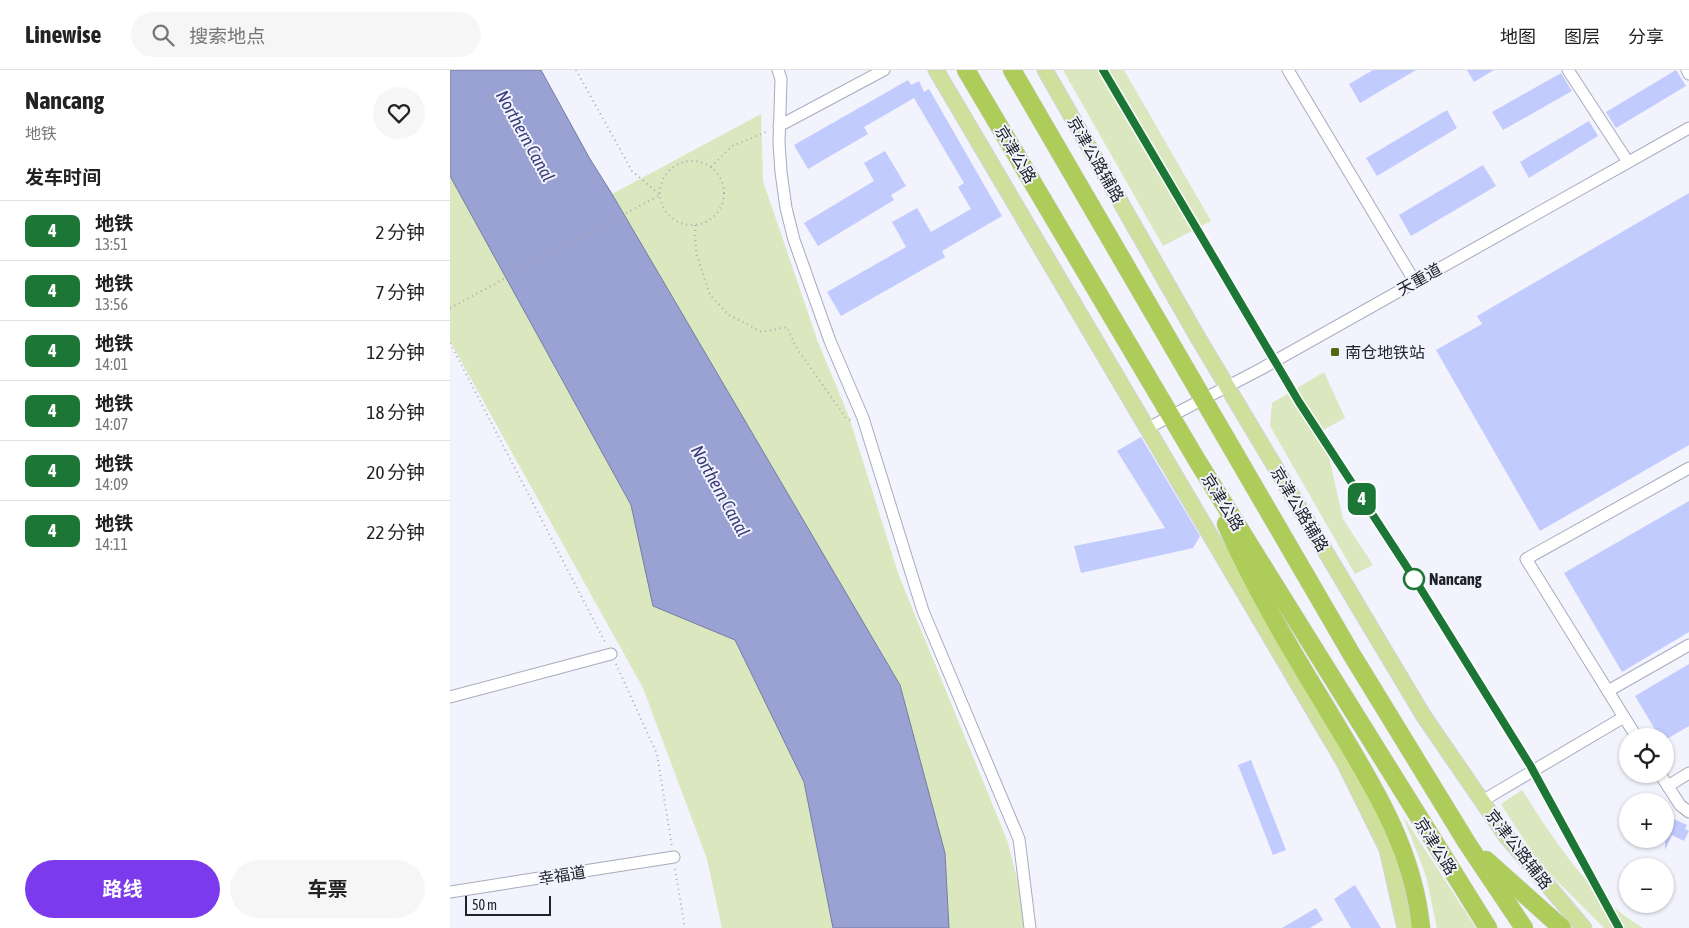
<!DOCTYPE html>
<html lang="zh">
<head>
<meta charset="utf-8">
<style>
	:root { --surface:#fff; --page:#f6f6f6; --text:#222; --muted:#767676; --line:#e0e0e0; --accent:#7c3aed }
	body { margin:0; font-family:"Asap Condensed","Noto Sans SC",sans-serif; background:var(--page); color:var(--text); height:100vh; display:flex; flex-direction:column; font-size:19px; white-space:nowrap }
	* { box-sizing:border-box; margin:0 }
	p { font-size:16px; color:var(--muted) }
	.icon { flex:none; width:28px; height:28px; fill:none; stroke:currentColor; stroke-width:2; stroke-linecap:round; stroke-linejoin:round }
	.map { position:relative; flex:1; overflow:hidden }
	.panel { display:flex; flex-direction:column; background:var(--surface); width:450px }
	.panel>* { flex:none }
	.badge { padding:0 10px; border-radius:8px; font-size:18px; line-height:32px }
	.tools { position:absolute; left:1169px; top:658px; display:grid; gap:10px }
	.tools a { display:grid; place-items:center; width:55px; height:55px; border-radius:50%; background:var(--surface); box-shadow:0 1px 4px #0004; font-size:25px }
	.scale { position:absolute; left:15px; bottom:12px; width:86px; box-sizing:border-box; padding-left:5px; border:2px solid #202229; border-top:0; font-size:14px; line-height:18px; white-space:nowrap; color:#202229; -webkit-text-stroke:4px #f2f3fc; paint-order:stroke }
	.map>.badge { position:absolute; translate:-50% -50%; box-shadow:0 0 0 2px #fff }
	h2 { padding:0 25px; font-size:19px; line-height:45px }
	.round { display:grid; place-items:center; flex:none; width:52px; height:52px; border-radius:26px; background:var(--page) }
	.overview { display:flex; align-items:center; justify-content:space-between; height:85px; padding:0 25px }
	h1 { font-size:24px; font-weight:700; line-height:38px }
	.primary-button { display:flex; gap:10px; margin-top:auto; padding:10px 25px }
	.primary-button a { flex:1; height:58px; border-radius:30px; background:var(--accent); color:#fff; font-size:20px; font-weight:700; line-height:58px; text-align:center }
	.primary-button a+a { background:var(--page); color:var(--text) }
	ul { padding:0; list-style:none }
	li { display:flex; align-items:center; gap:15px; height:60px; padding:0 25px; border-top:1px solid var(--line) }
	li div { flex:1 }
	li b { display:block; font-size:19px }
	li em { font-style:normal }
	li .badge { min-width:55px; font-weight:700; text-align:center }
	header { display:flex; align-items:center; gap:30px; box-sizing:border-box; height:70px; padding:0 25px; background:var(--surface); border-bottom:1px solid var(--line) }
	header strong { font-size:24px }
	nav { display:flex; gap:28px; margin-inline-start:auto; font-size:18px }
	.search { width:350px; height:45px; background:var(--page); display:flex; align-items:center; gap:12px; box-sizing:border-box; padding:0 18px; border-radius:28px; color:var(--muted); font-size:19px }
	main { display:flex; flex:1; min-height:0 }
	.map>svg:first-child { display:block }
</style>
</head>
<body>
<header>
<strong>Linewise</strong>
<div class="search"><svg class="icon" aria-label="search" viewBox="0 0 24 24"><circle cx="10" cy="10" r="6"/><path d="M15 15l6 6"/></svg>搜索地点</div>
<nav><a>地图</a><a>图层</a><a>分享</a></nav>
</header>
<main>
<section class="panel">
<div class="overview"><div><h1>Nancang</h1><p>地铁</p></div><a class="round"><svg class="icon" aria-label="heart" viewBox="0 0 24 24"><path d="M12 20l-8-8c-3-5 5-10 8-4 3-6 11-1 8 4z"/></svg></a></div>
<h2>发车时间</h2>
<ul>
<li><span class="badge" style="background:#1c7736;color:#fff">4</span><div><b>地铁</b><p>13:51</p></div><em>2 分钟</em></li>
<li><span class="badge" style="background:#1c7736;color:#fff">4</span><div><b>地铁</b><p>13:56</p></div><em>7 分钟</em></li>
<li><span class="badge" style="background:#1c7736;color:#fff">4</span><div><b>地铁</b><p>14:01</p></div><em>12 分钟</em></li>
<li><span class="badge" style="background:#1c7736;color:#fff">4</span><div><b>地铁</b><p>14:07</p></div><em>18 分钟</em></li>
<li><span class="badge" style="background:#1c7736;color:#fff">4</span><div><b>地铁</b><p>14:09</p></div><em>20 分钟</em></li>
<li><span class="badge" style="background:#1c7736;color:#fff">4</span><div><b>地铁</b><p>14:11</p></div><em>22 分钟</em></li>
</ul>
<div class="primary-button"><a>路线</a><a>车票</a></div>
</section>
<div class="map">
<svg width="1239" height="858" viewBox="0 0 1239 858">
	<rect width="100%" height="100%" fill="#f2f3fc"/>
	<g fill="#dae7bf">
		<polygon points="613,0 674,0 761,151 713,176"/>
		<polygon points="311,44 313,111 368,272 399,347 449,506 557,770 580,858 499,858 495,783 162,124"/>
		<polygon points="0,106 181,435 203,536 285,570 354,712 383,858 272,858 257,789 193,618 0,271"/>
		<polygon points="874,302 895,348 873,360 893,449 923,495 905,504 820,356 822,333"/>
		<path d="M1072,720c33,51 67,106 121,138h-39l-65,-65 -38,-59z"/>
		<polygon points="953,746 1026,858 987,858 976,806"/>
	</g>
	<polygon fill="#99a2d3" stroke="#757ca0" points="0,0 91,0 140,89 162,124 450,615 495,783 499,858 383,858 354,712 285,570 203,536 181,435 0,106"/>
	<g fill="#c2cbfd">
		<polygon points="923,0 966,0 910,33 899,14"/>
		<polygon points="1017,0 1044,0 1024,12"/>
		<polygon points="1226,0 1236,16 1166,58 1156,42"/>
		<polygon points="1111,3 1122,21 1053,60 1042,42"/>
		<polygon points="458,10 461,15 469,11 474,22 479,19 552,146 492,181 495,187 391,246 377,222 456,177 442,152 467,138 481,162 521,139 508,117 514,113 464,28 414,57 418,64 358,99 344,75"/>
		<polygon points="997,40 1007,58 927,106 916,88"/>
		<polygon points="1139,51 1148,66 1079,108 1070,92"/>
		<polygon points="435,81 456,116 441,125 444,130 368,176 354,153 424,111 414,93"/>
		<polygon points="1033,95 1046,116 961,166 949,145"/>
		<polygon points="1239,123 1239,375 1090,461 986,280 1032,254 1027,246"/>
		<polygon points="691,367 750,466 743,478 631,503 624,476 715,458 667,381"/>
		<polygon points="1239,431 1239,562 1172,602 1114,503"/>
		<polygon points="1239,594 1239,656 1215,670 1215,666 1209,666 1185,626"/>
		<polygon points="801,690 836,780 823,785 788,695"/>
		<polygon points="1215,745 1237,755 1235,759 1239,761 1234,771 1222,765 1215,780"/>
		<polygon points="905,815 931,858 901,858 884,829"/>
		<polygon points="866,838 873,850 860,858 832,858"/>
	</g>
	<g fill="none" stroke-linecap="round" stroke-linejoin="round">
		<g stroke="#a7abbe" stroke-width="13">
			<g id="minor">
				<polyline points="328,0 331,9 329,73 331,102 336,138 344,170 380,271 413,348 473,541 569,769 580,858"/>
				<polyline points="838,0 965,212"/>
				<polyline points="1118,0 1178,92"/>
				<polyline points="1237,0 1239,4"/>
				<polyline points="329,56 434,0"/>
				<polyline points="698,358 809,300 1239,58"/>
				<polyline points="1158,621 1239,575"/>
				<polyline points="0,627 161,584"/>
				<polyline points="1174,647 1186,666"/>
				<polyline points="1210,704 1230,735 1239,742"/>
				<polyline points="1218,716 1239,703"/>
				<polyline points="1032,731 1174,647 1076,489 1239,398"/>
				<polyline points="0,822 224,787"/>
			</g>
		</g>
		<g stroke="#d2d3d4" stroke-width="17">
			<g id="major">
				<polyline points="486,0 894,692 937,779 955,858"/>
				<polyline points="595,0 747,266 973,645 1056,766 1134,858"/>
			</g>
		</g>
		<g stroke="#d2d3d4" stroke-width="19">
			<g id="highway">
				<polyline points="516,0 748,392 1038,858"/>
				<polyline points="562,0 902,585 1017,773 1074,858"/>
				<path d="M776,454c28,63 62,121 98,180 42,71 89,139 97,224"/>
				<polyline points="1036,790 1112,858"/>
			</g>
		</g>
		<g stroke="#aaabb3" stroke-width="2" stroke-dasharray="1 4" stroke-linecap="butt">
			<circle cx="242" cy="123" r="32"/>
			<polyline points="261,97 282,76 318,61"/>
			<polyline points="245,155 246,183 260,225 279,245 312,262 337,257 346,277 396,348 402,351"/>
			<polyline points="0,238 210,125 182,101 126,0"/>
			<polyline points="0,273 156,574"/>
			<polyline points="166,594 207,684 222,777"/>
			<polyline points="225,799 235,858"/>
		</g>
		<use href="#minor" stroke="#fff" stroke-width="11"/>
		<use href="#major" stroke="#cee09c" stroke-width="15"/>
		<use href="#highway" stroke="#aecc5a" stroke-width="18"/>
	</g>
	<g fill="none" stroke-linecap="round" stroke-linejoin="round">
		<g stroke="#fff" stroke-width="11">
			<polyline id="line" points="653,0 849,332 964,508 1080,695 1169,858"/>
		</g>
		<use href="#line" stroke="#1c7736" stroke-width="8"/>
	</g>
	<rect fill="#546712" stroke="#f2f3fc" stroke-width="2" x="880" y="277" width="10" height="10" rx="2.5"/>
	<circle fill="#fff" stroke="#1c7736" stroke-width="2.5" cx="964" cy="509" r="10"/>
	<g text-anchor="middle" stroke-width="4" stroke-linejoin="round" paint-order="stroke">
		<g font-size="16" fill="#202229" stroke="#f2f3fc">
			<text transform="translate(566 84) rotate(59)" y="6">京津公路</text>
			<text transform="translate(646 89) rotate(60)" y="6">京津公路辅路</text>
			<text transform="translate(969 209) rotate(-29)" y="6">天重道</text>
			<text transform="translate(773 432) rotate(58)" y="6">京津公路</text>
			<text transform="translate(850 439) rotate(59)" y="6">京津公路辅路</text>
			<text transform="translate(986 776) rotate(58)" y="6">京津公路</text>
			<text transform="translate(1069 779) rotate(52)" y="6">京津公路辅路</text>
			<text transform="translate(112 805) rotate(-9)" y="6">幸福道</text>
		</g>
		<g font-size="16" fill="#202229" stroke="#f2f3fc" text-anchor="start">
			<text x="895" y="288">南仓地铁站</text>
		</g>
		<g font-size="16" font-weight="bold" fill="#202229" stroke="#f2f3fc" text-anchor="start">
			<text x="979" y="515">Nancang</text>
		</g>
		<g font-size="18" font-style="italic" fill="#393e7b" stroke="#f2f3fc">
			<text transform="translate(75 66) rotate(61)" y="6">Northern Canal</text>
			<text transform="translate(270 421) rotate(61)" y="6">Northern Canal</text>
		</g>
	</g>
</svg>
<div class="tools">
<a><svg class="icon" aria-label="locate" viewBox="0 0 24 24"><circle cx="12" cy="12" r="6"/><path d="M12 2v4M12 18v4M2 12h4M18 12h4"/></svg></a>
<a>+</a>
<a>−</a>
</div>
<div class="scale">50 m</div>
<b class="badge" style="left:912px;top:429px;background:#1c7736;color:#fff">4</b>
</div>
</main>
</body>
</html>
